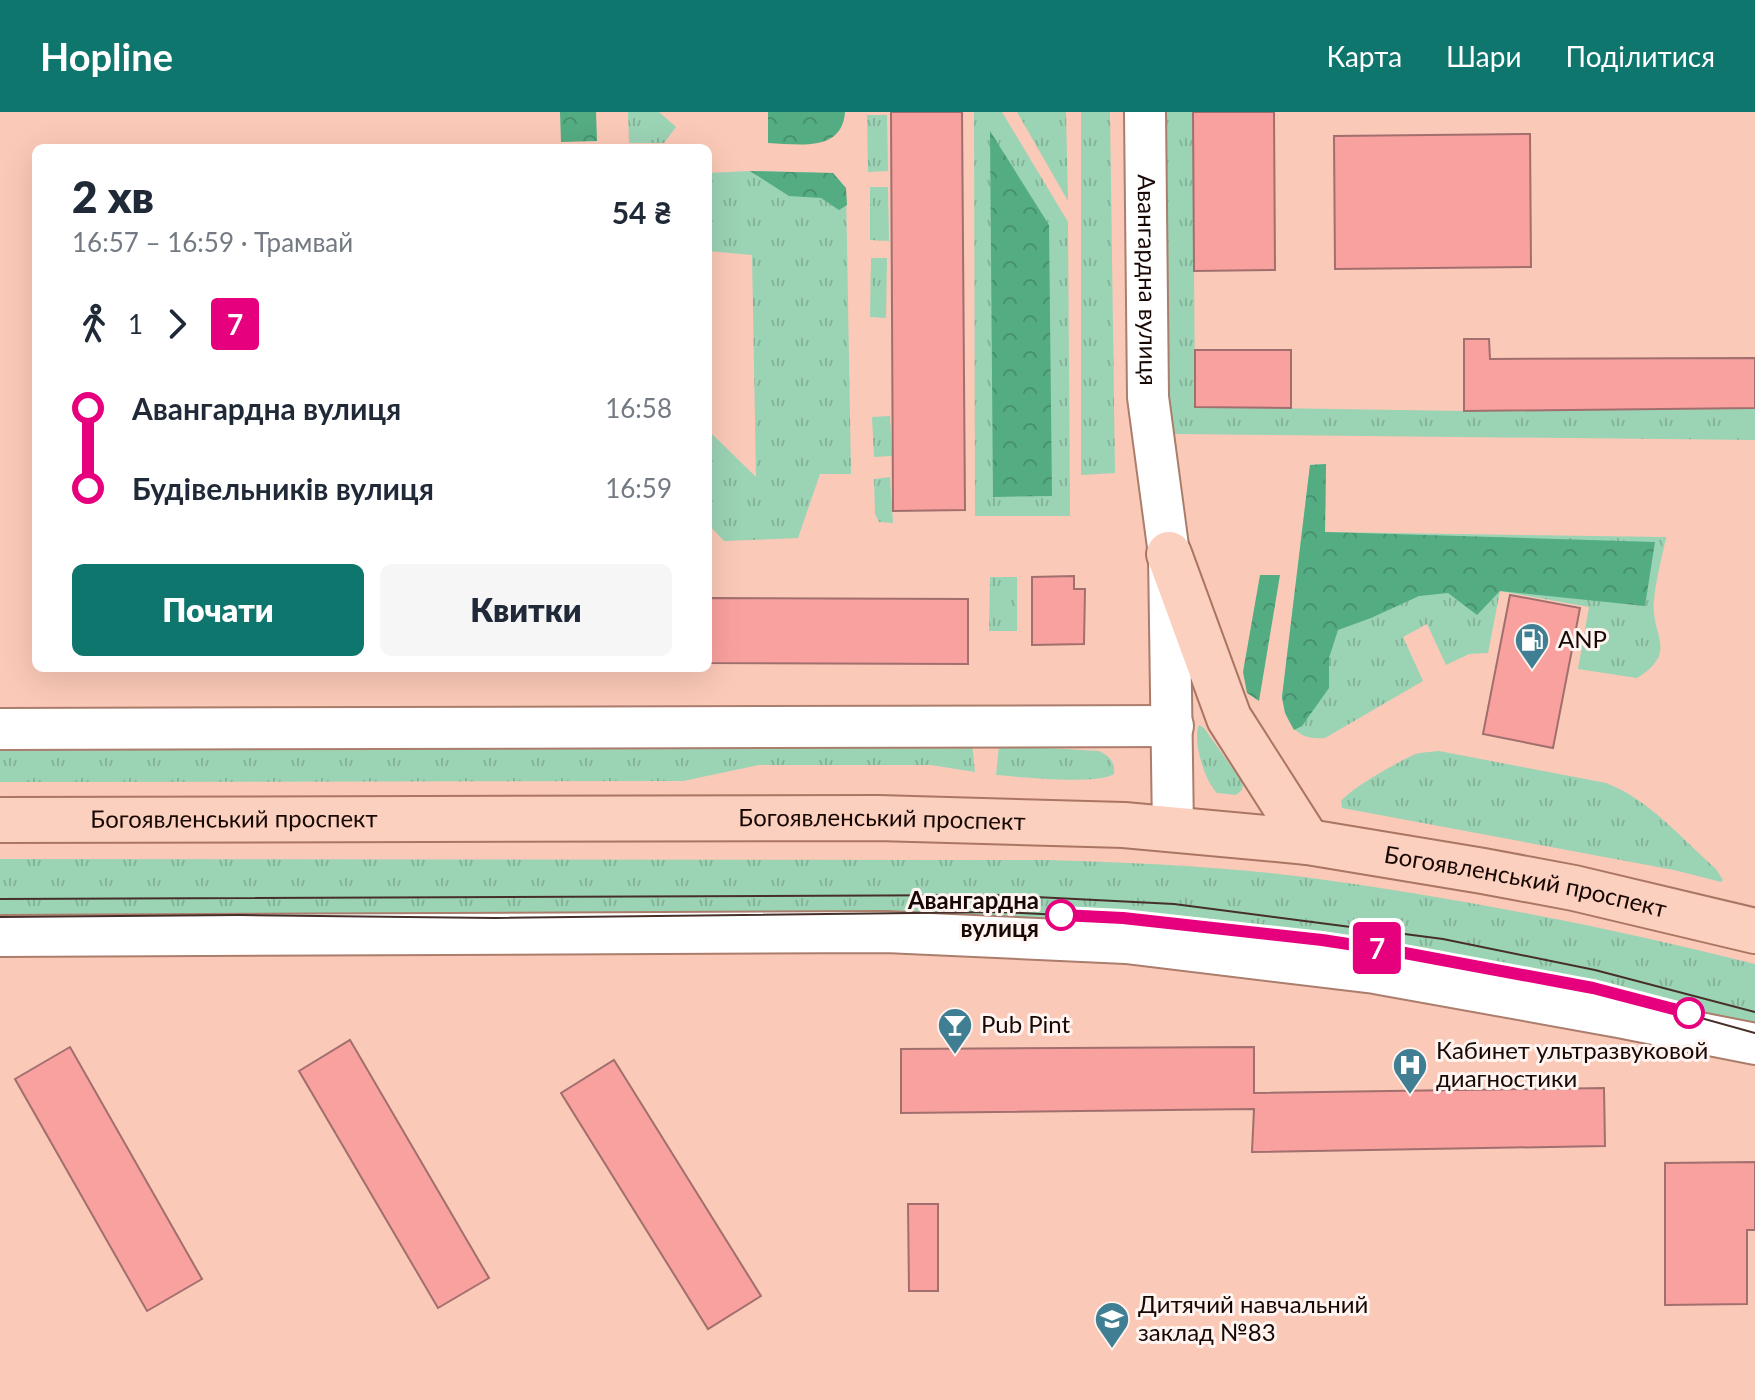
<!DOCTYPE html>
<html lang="uk">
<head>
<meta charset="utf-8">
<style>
	:root { --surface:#fff; --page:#f6f6f7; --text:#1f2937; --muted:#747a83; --accent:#0f766e }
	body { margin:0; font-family:Lato,sans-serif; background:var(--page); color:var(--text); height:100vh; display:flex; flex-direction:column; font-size:30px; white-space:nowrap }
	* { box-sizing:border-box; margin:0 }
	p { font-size:26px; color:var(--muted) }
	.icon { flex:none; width:44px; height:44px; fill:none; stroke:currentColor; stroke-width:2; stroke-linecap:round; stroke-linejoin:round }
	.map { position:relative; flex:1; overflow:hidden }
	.panel { position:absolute; left:32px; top:32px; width:680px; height:528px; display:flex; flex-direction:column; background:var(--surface); border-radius:12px; box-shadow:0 8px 32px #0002 }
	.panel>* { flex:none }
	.badge { padding:0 16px; border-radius:6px; font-size:28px; line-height:52px }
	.map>.badge { position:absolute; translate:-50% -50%; box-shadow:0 0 0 4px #fff }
	.legs { display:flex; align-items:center; gap:12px; height:88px; padding:0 40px; font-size:26px }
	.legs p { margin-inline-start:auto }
	.overview { display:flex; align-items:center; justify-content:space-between; height:136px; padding:0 40px }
	h1 { font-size:44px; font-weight:800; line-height:60px }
	.primary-button { display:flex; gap:16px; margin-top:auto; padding:16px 40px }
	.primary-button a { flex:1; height:92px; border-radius:12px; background:var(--accent); color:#fff; font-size:32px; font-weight:800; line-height:92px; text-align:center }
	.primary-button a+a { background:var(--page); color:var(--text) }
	ul { padding:0 40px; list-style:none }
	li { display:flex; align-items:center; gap:28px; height:80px; font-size:30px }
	li i { display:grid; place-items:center; width:12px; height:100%; margin:0 10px; background:currentColor }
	li i::after { content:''; width:20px; height:20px; margin:-10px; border:6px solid; border-radius:50%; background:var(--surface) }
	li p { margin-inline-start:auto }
	li:first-child i { background:linear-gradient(#0000 50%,currentColor 0) }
	li:last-child i { background:linear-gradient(currentColor 50%,#0000 0) }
	header { display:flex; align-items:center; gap:48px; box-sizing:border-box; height:112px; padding:0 40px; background:var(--accent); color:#fff }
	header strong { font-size:38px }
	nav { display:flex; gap:44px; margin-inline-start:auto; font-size:28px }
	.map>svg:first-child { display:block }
</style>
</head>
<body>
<header>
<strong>Hopline</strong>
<nav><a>Карта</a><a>Шари</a><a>Поділитися</a></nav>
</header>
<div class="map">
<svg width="1755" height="1288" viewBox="0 0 1755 1288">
	<defs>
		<pattern id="grass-tufts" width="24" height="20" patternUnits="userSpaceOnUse" patternTransform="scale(2)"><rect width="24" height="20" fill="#9bd3b5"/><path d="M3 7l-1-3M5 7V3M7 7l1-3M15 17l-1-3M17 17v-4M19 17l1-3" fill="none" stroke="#85b49a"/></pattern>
		<pattern id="forest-crowns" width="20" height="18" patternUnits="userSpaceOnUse" patternTransform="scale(2)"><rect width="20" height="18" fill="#54ac82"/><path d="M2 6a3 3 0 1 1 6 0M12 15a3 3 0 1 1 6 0" fill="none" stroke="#48926f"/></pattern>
	</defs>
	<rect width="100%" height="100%" fill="#fbc9b7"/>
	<g fill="url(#grass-tufts)">
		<polygon points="628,0 659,0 676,15 664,31 629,31"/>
		<polygon points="974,0 1002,0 1068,110 1070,404 975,404"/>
		<polygon points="1017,0 1066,0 1068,89"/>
		<polygon points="1081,0 1110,0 1115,361 1081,363"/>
		<polygon points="1161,0 1193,0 1195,295 1464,299 1755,296 1755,328 1175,322 1163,285"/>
		<polygon points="867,3 887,3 888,59 868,60"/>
		<polygon points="750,59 833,61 846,76 851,362 820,362 798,426 724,429 708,412 708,175 709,319 756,365 752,143 708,139 708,61"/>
		<polygon points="870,75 888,75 889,129 870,128"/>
		<polygon points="871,146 887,146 886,206 870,205"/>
		<polygon points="890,304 892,344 874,345 872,305"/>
		<path d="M1326,352l-1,68 341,5c-4,21 -10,42 -12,63 -4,36 26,51 -17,78l-59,-9 11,-62 -89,-16 -12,62 -19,1 -23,11 -19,-41 -24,13 20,44 -98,57c-30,3 -39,-15 -43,-41l28,-232z"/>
		<polygon points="890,365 893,411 879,410 875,402 874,367"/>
		<polygon points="990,465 1017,465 1017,519 989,519"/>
		<path d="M1199,613l5,3 39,55 -1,7 -6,5 -19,-2c-12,-11 -25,-53 -18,-68z"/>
		<polygon points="972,631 975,660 931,653 759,653 683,669 0,670 0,634"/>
		<path d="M999,633l100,6c10,5 16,10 15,23 -17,11 -94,3 -118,1z"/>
		<path d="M1439,639l167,32c44,17 75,55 110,86l7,11 -2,2 -47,-12 -332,-62 -1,-7c15,-16 52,-36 72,-46 8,-3 17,-3 26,-4z"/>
		<path d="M0,747l1050,1c85,3 170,6 254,17 151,20 303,50 451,87v74l-546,-102 -1209,-3z"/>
	</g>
	<g fill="url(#forest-crowns)">
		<polygon points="560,0 596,0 597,29 561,30"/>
		<path d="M768,0h77c-3,41 -47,32 -77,31z"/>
		<polygon points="990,19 1049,113 1052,384 993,385"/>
		<polygon points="750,59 833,61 846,76 847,93 839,98 821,86 789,84"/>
		<polygon points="1326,352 1325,420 1655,430 1645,494 1500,479 1477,503 1448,481 1419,484 1371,506 1338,518 1329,546 1329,576 1302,614 1294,618 1285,601 1282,585 1310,353"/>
		<polygon points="1260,463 1280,463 1259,589 1247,581 1243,560"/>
	</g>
	<g fill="#f9a19f" stroke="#a16f6e" stroke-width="2">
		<polygon points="891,0 962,0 965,398 893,399"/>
		<polygon points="1193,0 1274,0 1275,158 1194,159"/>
		<polygon points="1530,22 1531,155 1335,157 1334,24"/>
		<polygon points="1464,227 1489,227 1490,247 1755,246 1755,296 1464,299"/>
		<polygon points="1195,238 1291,238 1291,296 1195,295"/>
		<polygon points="1074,464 1074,477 1085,477 1084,532 1032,533 1032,465"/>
		<polygon points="1510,483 1580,496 1553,636 1483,622"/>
		<polygon points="708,486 968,487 968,552 708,551"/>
		<polygon points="350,928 489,1166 438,1196 299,959"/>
		<polygon points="70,935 202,1167 147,1199 15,967"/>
		<polygon points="1254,935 1254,981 1604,976 1605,1034 1252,1040 1254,997 901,1001 901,937"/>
		<polygon points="614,948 761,1184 708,1217 561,981"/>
		<polygon points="1755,1050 1755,1118 1747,1118 1747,1192 1665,1193 1665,1051"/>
		<polygon points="908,1092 938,1092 938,1179 909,1179"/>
	</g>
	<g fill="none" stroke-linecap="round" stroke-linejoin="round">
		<g stroke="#ab7d6c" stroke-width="44">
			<g id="minor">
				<path id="s1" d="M1145,0l3,285 21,157 4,276"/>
				<polyline points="0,617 1173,614"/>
				<polyline points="0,824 886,820 1126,831 1375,861 1619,905 1755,932"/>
			</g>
		</g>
		<g stroke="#aa7562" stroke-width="48">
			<g id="major">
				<polyline points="1169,442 1229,606 1308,730"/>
				<path id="s2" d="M0,708l878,-2 246,7 184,17 175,29 91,17 181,43"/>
			</g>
		</g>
		<use href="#minor" stroke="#fff" stroke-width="40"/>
		<use href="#major" stroke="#fbd0bf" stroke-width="44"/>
		<g stroke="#462f28" stroke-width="2">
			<polyline points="0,787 994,783 1174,792 1443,827 1595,858 1755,900"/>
			<polyline points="0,805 239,803 495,806 999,800 1123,806 1322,828 1394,839 1593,876 1755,921"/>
		</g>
	</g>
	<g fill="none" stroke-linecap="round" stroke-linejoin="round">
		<g stroke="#fff" stroke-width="18">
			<polyline id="line-1" points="1061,803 1123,806 1322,828 1394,839 1593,876 1689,901"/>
		</g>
		<use href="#line-1" stroke="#e6007e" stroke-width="12"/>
	</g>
	<defs>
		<g id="fuel-pin" transform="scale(1.8)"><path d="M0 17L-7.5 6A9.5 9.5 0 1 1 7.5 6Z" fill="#407f93" stroke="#fff4f0"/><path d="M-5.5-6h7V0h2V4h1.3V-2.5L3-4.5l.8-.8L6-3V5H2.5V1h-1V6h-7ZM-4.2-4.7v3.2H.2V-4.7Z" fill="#fff"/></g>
		<g id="bar-pin" transform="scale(1.8)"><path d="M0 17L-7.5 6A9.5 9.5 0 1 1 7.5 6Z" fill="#407f93" stroke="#fff4f0"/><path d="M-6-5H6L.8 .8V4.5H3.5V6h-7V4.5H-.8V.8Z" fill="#fff"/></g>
		<g id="hospital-pin" transform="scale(1.8)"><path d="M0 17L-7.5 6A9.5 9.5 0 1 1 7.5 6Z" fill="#407f93" stroke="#fff4f0"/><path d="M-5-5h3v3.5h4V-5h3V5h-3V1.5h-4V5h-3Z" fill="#fff"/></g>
		<g id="school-pin" transform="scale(1.8)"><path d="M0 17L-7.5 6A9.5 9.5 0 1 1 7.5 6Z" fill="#407f93" stroke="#fff4f0"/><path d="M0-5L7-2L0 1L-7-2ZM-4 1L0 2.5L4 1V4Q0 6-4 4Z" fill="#fff"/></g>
	</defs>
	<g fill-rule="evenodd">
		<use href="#fuel-pin" x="1532" y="528"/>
		<use href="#bar-pin" x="955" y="913"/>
		<use href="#hospital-pin" x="1410" y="953"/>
		<use href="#school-pin" x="1112" y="1207"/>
	</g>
	<g fill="#fff" stroke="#e6007e" stroke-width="4">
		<circle cx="1061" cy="803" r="14"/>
		<circle cx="1689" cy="901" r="14"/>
	</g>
	<g text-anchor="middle" stroke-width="6" stroke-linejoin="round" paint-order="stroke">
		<g font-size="24" fill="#180804" stroke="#fff4f0">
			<text dy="8" stroke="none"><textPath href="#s1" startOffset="168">Авангардна вулиця</textPath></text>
			<text dy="8" stroke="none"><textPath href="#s2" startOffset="234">Богоявленський проспект</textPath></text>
			<text dy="8" stroke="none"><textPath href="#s2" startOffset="882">Богоявленський проспект</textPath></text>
			<text dy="8" stroke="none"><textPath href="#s2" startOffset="1530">Богоявленський проспект</textPath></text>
		</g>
		<g font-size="24" fill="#180804" stroke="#fff4f0" text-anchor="start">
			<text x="1558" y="536">ANP</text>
			<text x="981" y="921">Pub Pint</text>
			<text x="1436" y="947">Кабинет ультразвуковой<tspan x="1436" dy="28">диагностики</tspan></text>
			<text x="1138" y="1201">Дитячий навчальний<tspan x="1138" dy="28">заклад №83</tspan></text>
		</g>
		<g font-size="24" font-weight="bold" fill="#180804" stroke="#fff4f0" text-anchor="end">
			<text x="1039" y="797">Авангардна<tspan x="1039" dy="28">вулиця</tspan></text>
		</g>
	</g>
</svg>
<b class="badge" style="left:1377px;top:836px;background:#e6007e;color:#fff">7</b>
<section class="panel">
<div class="overview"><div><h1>2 хв</h1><p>16:57 – 16:59 · Трамвай</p></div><b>54 ₴</b></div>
<div class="legs"><svg class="icon" aria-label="walk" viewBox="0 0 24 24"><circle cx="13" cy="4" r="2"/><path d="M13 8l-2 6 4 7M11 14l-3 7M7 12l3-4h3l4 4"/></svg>1<svg class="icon" aria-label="forward" viewBox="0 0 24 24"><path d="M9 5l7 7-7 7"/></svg><b class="badge" style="background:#e6007e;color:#fff">7</b></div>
<ul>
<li><i style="color:#e6007e"></i><b>Авангардна вулиця</b><p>16:58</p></li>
<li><i style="color:#e6007e"></i><b>Будівельників вулиця</b><p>16:59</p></li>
</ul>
<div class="primary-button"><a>Почати</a><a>Квитки</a></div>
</section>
</div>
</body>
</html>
